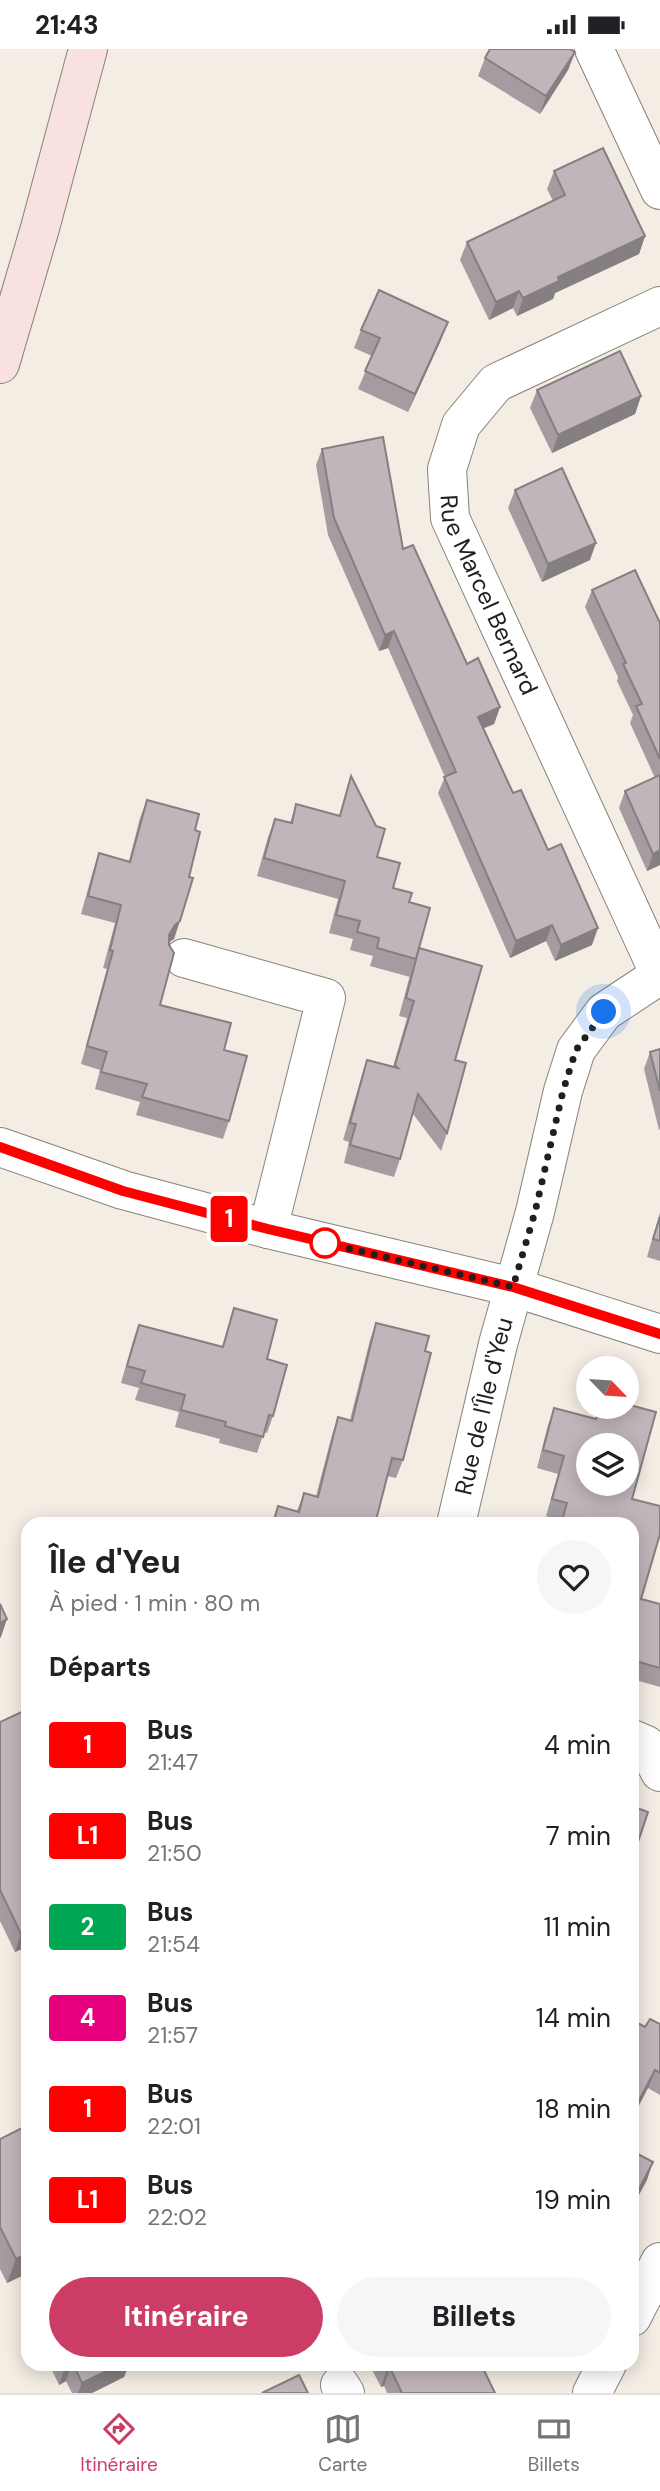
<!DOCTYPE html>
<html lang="fr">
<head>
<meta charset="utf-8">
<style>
	:root { --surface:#fff; --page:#f6f6f6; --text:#202124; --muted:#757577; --line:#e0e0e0; --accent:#cc3d65 }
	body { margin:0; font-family:"DM Sans",sans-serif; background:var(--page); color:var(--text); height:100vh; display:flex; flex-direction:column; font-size:26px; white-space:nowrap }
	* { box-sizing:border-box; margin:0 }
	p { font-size:23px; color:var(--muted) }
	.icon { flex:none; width:38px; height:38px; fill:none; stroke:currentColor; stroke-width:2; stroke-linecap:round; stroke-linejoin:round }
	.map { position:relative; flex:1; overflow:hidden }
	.side { position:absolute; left:21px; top:1468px; width:618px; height:854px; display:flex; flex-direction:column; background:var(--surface); border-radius:21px; box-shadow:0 4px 18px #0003 }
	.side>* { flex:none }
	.badge { padding:0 14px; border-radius:5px; font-size:24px; line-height:46px }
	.needle { width:46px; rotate:115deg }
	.buttons { position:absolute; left:576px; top:1307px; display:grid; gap:14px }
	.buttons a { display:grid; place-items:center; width:63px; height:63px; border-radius:50%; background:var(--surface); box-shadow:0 4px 18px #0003; font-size:35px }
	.you { position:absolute; width:35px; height:35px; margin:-18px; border:5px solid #fff; border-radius:50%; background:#1a73e8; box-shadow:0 0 0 10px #1a73e833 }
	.map>.badge { position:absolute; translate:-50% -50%; box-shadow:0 0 0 4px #fff }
	h2 { padding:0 28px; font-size:26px; line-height:63px }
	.round { display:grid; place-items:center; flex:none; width:74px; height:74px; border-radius:37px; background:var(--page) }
	.summary { display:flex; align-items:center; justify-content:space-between; height:119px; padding:0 28px }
	h1 { font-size:33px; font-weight:700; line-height:52px }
	.action { display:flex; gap:14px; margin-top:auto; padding:14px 28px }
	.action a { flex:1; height:80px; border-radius:42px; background:var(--accent); color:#fff; font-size:28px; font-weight:700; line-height:80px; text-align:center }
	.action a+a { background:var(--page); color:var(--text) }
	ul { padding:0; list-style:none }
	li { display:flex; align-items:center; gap:21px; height:91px; padding:0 28px }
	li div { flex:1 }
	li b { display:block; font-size:26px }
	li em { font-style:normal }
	li .badge { min-width:77px; font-weight:700; text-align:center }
	.status { display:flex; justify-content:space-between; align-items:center; height:49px; padding:0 35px; background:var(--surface); direction:ltr }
	.status svg { height:19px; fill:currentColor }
	.tab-bar { display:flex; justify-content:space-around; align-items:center; height:98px; border-top:2px solid var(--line); background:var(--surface); font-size:19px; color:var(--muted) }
	.tab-bar a { display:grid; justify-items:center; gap:4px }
	.tab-bar .current { color:var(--accent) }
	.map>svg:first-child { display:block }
</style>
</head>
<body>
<div class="status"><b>21:43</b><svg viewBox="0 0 49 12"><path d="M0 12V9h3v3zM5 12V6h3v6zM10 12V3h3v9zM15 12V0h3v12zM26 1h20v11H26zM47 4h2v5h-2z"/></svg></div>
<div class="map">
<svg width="660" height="2344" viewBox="0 0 660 2344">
	<rect width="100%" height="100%" fill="#f3ede4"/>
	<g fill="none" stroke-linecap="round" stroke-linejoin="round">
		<g stroke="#87827a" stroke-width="40">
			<g id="street">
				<polyline points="594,0 660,141"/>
				<path id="s1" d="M660,257l-164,77 -35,42 -14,44 3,49 210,457"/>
				<polyline points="184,909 326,949 268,1180"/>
				<polyline points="0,1098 123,1141 268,1180 513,1238 660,1285"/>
				<path id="s2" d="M456,1475l42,-180 37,-132 28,-121 13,-41 28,-38 56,-37"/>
				<polyline points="632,1690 646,1696 660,1723"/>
				<polyline points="632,2268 660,2213"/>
				<polyline points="340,2336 345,2344"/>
				<polyline points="592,2344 607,2315"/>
			</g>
		</g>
		<g stroke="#87827a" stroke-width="40">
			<polyline id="secondary" points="0,315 40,179 88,0"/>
		</g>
		<use href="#street" stroke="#fff" stroke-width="38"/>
		<use href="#secondary" stroke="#f9e1e0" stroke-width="38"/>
	</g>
	<g fill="#a49ca0">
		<polygon points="575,3 568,21 540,65 478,27 485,9"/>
		<polygon points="554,122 645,187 639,205 555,244 553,250 517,267 513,259 489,271 460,211 467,193 553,152 547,140"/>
		<polygon points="361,281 441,291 408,363 358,340 372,307 354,299"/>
		<polygon points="537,341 641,347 635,365 552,404 530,359"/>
		<polygon points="322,400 403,500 467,615 500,658 494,675 484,679 513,744 592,896 555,912 546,892 510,909 438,744 445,728 388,599 379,602 328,486 316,416"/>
		<polygon points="515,441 590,511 542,533 508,459"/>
		<polygon points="592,541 660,574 660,816 647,822 619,759 625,742 655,729 630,674 633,666 617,632 618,628 585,558"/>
		<polygon points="351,727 377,808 393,839 409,853 419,900 455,1011 447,1084 441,1102 413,1065 400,1110 394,1128 344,1114 349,1093 343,1091 361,1029 367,1011 393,1018 407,969 399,967 410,926 410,928 370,917 373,907 350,901 353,890 329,884 338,850 257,827 268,788 275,770 290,774 296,755 339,767"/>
		<polygon points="147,751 195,781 174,890 169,893 160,956 224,1001 229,1072 223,1090 136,1066 140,1053 95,1040 100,1021 81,1015 107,920 103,919 115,874 81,865 93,822 99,804 129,812 140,769"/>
		<polygon points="660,1000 660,1080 659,1081 644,1020 650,1003"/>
		<polygon points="660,1163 660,1212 647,1208"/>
		<polygon points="234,1259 267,1310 273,1367 267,1384 264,1383 257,1404 219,1394 220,1390 175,1378 179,1363 135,1351 139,1339 121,1334 133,1292 139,1276 222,1298"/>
		<polygon points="376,1274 425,1302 403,1411 396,1429 387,1427 375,1475 271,1475 278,1457 297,1462 304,1444 316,1447 332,1386 338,1368 350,1371 370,1291"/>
		<polygon points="600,1358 632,1450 641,1550 660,1555 660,1638 632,1630 632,1475 559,1475 560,1472 546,1467 558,1425 537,1419 548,1376 554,1359 596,1370"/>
		<polygon points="28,1538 28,1554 25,1547"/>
		<polygon points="28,1660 28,1908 24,1899 15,1903 0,1872 0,1673"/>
		<polygon points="660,1975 660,2046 648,2039 645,1978"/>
		<polygon points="0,2090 28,2090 28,2224 7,2234 0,2220"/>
		<polygon points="49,2315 129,2315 124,2328 92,2344 72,2344 66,2332 59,2336"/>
		<polygon points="369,2315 481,2315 495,2344 387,2344 384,2337 381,2338"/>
	</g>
	<g fill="#867f82">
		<polygon points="575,3 568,21 540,65 546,47"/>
		<polygon points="645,187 639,205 555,244 553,250 517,267 523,249 558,228"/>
		<polygon points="519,242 513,259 489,271 496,253"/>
		<polygon points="448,273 441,291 408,363 415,345"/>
		<polygon points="641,347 635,365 552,404 558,386"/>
		<polygon points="596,494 590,511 542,533 548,515"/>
		<polygon points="394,582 388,599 379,602 385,586"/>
		<polygon points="500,658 494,675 472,684 478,668"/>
		<polygon points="660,801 660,816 647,822 653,805"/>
		<polygon points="180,872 174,890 168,894 169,886 175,876"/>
		<polygon points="552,876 546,892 510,909 516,892"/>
		<polygon points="598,879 592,896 555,912 561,896"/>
		<polygon points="7,1570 1,1588 0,1589 0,1574"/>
		<polygon points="28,1882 28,1887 24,1899 15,1903 21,1885"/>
		<polygon points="655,2021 648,2039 632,2070 632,2065"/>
		<polygon points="653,2113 647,2131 632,2159 633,2152"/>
		<polygon points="28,2204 28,2224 7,2234 16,2210"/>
		<polygon points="70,2315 72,2315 66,2332 59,2336 65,2318"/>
		<polygon points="121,2315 129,2315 124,2328 92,2344 78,2344 82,2334"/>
		<polygon points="390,2319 384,2337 381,2338 387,2320"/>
	</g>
	<g fill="#bfb5ba" stroke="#867f82" stroke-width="2" fill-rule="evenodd">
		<polygon points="490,0 570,0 575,3 546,47 485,9"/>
		<polygon points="603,99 645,187 558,228 559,232 523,249 519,242 496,253 467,193 565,146 554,122"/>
		<polygon points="379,241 448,273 415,345 365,322 380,289 361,281"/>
		<polygon points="620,302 641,347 558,386 537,341"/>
		<polygon points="383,388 403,500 413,496 467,615 478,609 500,658 478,668 513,744 521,741 548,801 561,795 598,879 561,896 552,876 516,892 444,728 456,723 394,582 385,586 334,469 322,400"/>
		<polygon points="562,419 596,494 548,515 515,441"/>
		<polygon points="635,521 660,574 660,710 636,657 642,655 623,615 626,614 592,541"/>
		<polygon points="660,726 660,801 653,805 625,742"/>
		<polygon points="351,727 376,777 385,780 377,808 400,814 393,839 412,844 409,853 430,859 416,910 377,899 379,889 357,883 360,872 336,866 345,832 264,809 275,770 292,774 296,755 340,767"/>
		<polygon points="147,751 199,765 195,781 200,783 189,828 193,829 180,872 175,876 169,886 169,896 174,904 160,956 231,974 224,1001 247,1007 229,1072 142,1048 147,1035 101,1023 107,1003 87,997 113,902 110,901 121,856 88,847 99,804 130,813"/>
		<polygon points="419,899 482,917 455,1011 466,1014 447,1084 418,1045 400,1110 350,1096 356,1075 350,1074 367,1011 398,1019 395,1016 414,952 406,949"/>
		<polygon points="660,1000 660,1042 650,1003"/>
		<polygon points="660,1168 660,1192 653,1190"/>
		<polygon points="234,1259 277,1271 267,1310 287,1316 273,1367 269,1366 263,1388 225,1377 226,1373 181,1361 185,1346 141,1334 145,1322 127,1317 139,1276 223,1298"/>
		<polygon points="376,1274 429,1287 425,1302 431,1304 403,1411 392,1409 375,1475 273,1475 278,1457 299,1463 304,1444 318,1448 338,1368 352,1372"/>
		<path d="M626,1355l30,8 -24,87 28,7v28l-19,65 19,5v64l-28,-8v-136h-71l6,-21 -15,-4 12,-43 -21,-6 11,-42 42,11 4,-12h26zM588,1396h38v39h-38z"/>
		<polygon points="0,1555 7,1570 0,1574"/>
		<polygon points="28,1660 28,1882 21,1885 0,1841 0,1673"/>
		<polygon points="632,1757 648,1763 632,1811"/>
		<polygon points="650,1970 660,1975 660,2024 655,2021 632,2065 632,1971 645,1978"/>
		<polygon points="22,2079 28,2090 28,2204 16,2210 0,2178 0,2090"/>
		<polygon points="632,2102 653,2113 633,2152 632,2151"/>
		<polygon points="73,2315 121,2315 82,2334"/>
		<polygon points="385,2315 481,2315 495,2344 402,2344 390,2319 387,2320"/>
		<polygon points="299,2326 308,2344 262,2344"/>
	</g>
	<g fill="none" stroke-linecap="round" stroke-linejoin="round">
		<g stroke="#fff" stroke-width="16">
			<polyline id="line" points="0,1098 123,1142 268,1180 513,1238 660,1285"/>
		</g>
		<use href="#line" stroke="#f00" stroke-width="10"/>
		<polyline stroke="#211f1c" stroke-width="7" stroke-dasharray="0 12.6" points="325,1194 513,1238 535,1163 563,1042 576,1001 604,963"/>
	</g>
	<circle fill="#fff" stroke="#f00" stroke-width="3.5" cx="325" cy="1194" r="14"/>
	<g text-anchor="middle" stroke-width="5" stroke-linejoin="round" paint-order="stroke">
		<g font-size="24" fill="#211f1c" stroke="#f3ede4">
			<text dy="8" stroke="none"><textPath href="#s1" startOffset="416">Rue Marcel Bernard</textPath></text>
			<text dy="8" stroke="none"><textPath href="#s2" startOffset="121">Rue de l'Île d'Yeu</textPath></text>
		</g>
	</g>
</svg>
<div class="buttons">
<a><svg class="needle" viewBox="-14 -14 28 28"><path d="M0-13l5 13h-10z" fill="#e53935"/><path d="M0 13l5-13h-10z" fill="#757577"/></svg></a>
<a><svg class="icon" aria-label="layers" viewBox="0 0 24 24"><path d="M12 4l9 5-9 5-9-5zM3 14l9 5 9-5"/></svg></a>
</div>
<div class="you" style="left:604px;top:963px"></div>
<b class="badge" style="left:229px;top:1170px;background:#f00;color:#fff">1</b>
<section class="side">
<div class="summary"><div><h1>Île d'Yeu</h1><p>À pied · 1 min · 80 m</p></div><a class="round"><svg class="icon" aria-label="heart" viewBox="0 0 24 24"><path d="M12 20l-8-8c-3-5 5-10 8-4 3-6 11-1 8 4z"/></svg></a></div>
<h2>Départs</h2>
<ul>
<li><span class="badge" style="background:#f00;color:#fff">1</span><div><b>Bus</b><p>21:47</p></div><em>4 min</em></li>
<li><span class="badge" style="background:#f00;color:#fff">L1</span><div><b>Bus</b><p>21:50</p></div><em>7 min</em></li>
<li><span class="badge" style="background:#00a651;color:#fff">2</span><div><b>Bus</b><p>21:54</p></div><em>11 min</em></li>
<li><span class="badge" style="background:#e6007e;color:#fff">4</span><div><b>Bus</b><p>21:57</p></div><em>14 min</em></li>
<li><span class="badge" style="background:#f00;color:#fff">1</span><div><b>Bus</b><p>22:01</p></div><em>18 min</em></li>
<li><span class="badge" style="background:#f00;color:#fff">L1</span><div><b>Bus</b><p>22:02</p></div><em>19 min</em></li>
</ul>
<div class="action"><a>Itinéraire</a><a>Billets</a></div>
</section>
</div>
<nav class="tab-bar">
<a class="current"><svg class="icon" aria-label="directions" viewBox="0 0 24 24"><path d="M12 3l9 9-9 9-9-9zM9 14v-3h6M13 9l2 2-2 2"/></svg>Itinéraire</a>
<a><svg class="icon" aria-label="map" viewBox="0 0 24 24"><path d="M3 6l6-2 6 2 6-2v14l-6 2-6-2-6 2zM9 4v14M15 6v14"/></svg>Carte</a>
<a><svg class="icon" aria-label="tickets" viewBox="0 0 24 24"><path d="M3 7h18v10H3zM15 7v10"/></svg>Billets</a>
</nav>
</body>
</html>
